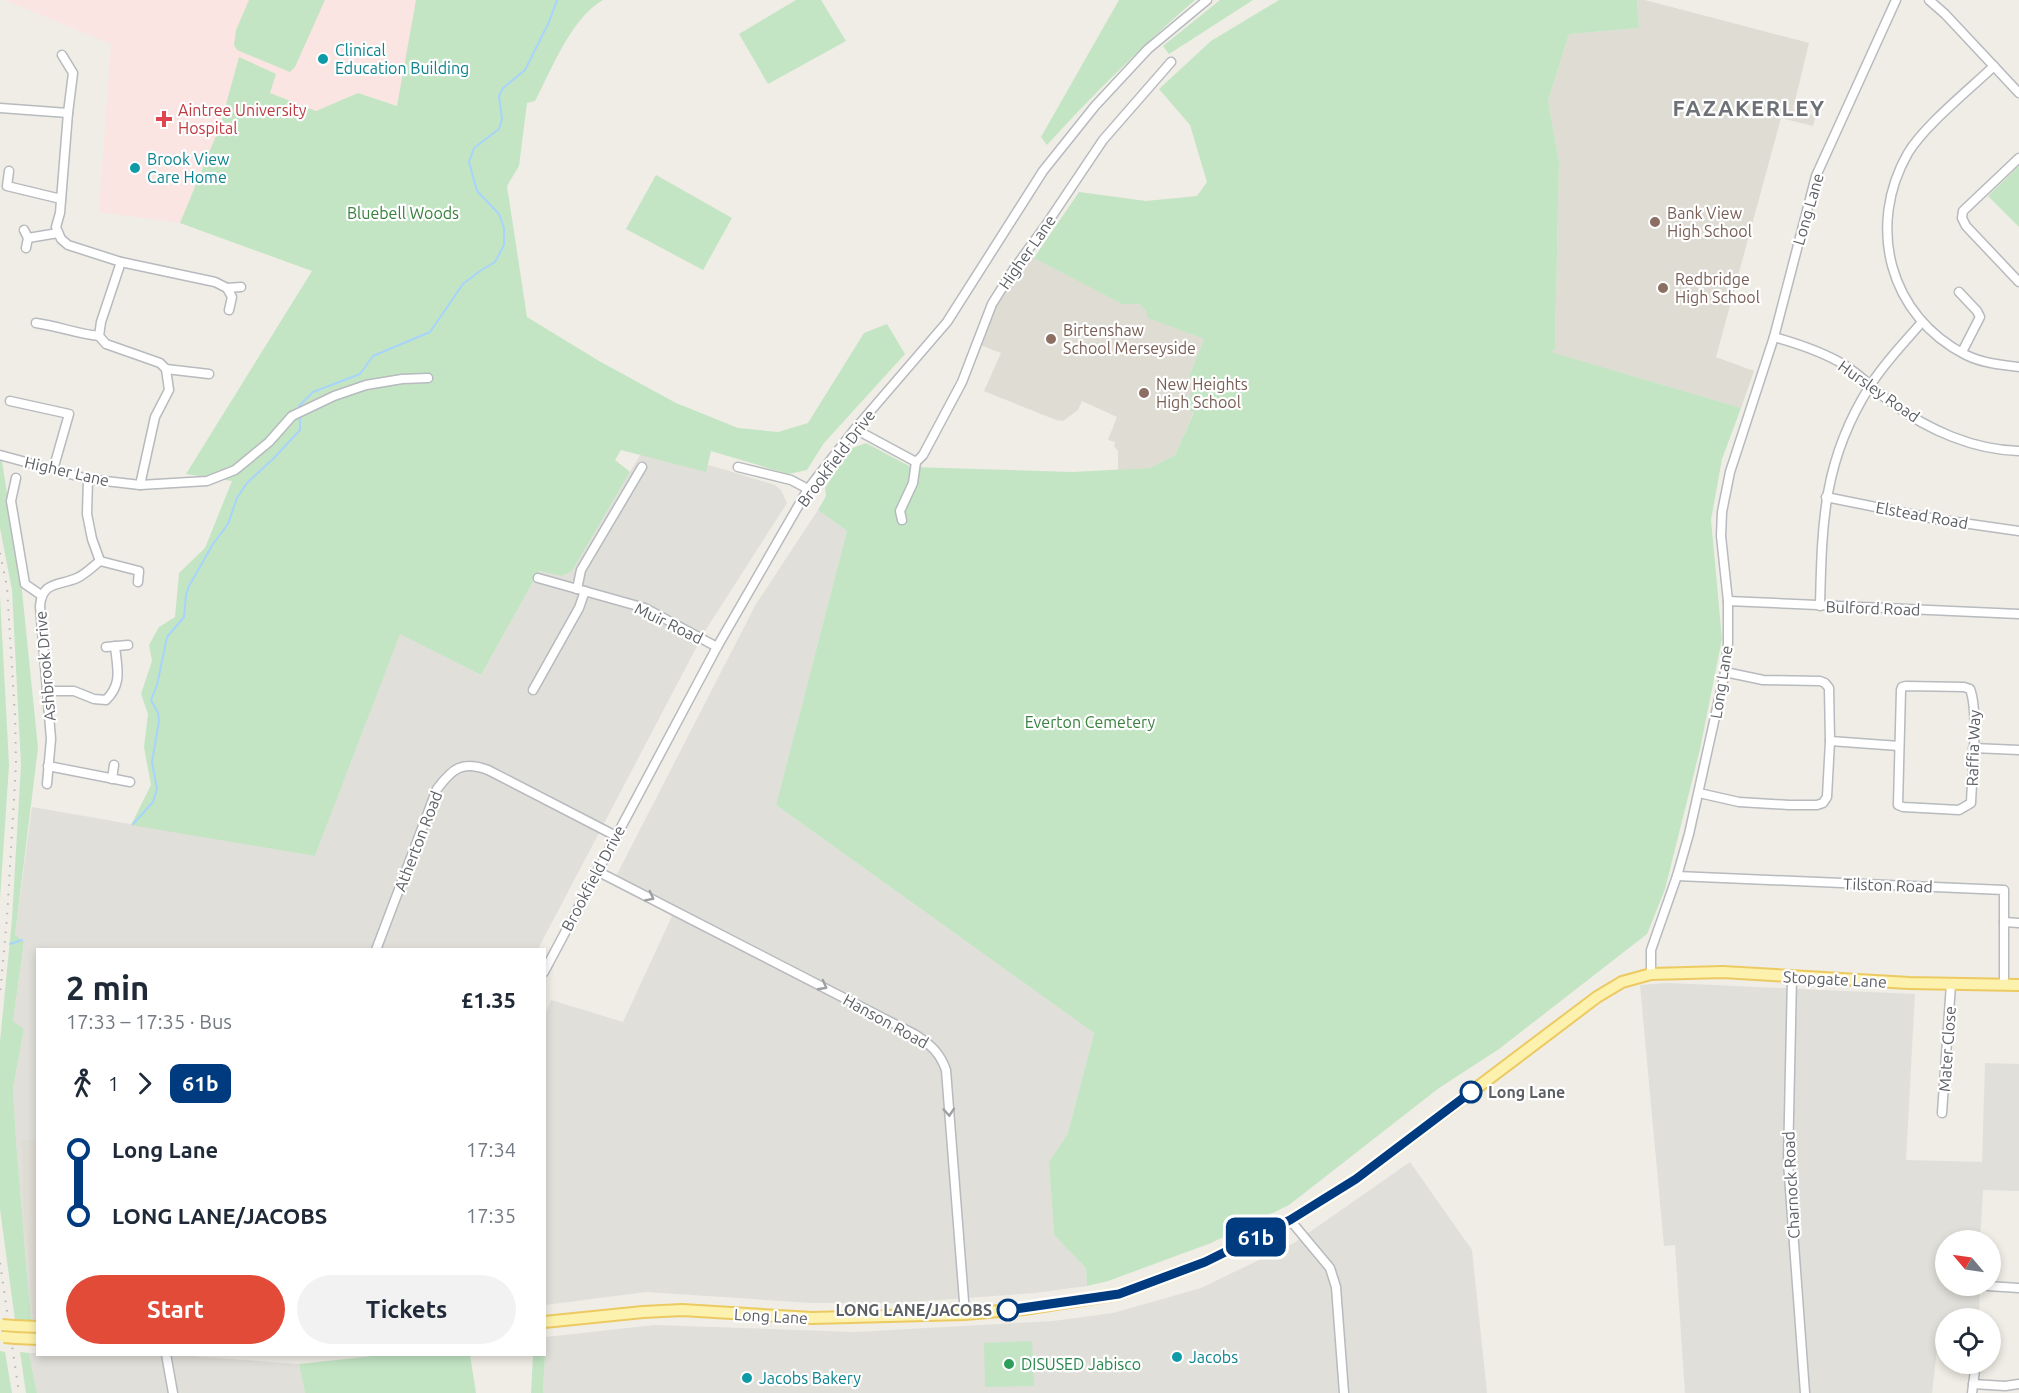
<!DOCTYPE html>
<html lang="en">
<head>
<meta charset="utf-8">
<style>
	:root { --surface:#fff; --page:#f2f2f3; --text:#1f2937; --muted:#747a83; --accent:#e24b37 }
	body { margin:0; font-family:Ubuntu,sans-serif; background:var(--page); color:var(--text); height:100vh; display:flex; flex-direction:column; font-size:22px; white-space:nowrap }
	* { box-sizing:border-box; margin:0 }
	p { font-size:20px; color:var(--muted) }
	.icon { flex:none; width:33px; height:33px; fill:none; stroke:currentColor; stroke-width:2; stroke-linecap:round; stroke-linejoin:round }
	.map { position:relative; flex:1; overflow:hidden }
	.side { position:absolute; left:36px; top:948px; width:510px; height:408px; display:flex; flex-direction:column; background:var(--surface); border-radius:0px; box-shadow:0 3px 9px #0003 }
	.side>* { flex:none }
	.badge { padding:0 12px; border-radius:9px; font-size:21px; line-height:39px }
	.needle { width:39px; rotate:299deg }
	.buttons { position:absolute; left:1935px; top:1230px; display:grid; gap:12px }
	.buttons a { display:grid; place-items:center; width:66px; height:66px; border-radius:50%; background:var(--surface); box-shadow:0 3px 9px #0003; font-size:30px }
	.map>.badge { position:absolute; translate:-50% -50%; box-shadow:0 0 0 3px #fff }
	.legs { display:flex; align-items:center; gap:9px; height:66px; padding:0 30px; font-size:20px }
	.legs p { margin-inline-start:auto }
	.head { display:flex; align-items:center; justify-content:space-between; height:102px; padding:0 30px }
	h1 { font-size:33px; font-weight:700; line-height:45px }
	.cta { display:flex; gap:12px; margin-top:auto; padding:12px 30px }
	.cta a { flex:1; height:69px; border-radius:36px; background:var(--accent); color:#fff; font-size:24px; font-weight:700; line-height:69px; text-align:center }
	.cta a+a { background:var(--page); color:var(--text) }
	ul { padding:0 30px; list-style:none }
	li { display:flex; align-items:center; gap:21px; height:66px; font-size:22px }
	li i { display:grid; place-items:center; width:9px; height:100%; margin:0 8px; background:currentColor }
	li i::after { content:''; width:15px; height:15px; margin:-8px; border:4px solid; border-radius:50%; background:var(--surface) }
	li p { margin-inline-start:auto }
	li:first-child i { background:linear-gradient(#0000 50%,currentColor 0) }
	li:last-child i { background:linear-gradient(currentColor 50%,#0000 0) }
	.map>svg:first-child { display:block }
</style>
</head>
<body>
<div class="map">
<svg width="2019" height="1393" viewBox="0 0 2019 1393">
	<rect width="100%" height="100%" fill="#efede5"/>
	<g fill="#e0dfd9">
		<polygon points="643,450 716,467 775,485 781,490 787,503 705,631 538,949 38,950 37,1321 31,1321 16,1140 13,1088 24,1029 13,1021 24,943 15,935 32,807 315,856 400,633 481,675 539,571 562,576 572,571"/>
		<polygon points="818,510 847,531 776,805 1094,1033 1068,1133 1049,1162 1054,1235 1086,1268 1087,1286 1035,1293 896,1303 811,1303 646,1292 545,1305 544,1017 551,1000 623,1022 672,916 612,884 756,604"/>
		<polygon points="1668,983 1915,994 1906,1160 1982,1162 1985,1063 2019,1064 2019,1191 1983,1190 1980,1240 1946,1240 1946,1286 1980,1286 1979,1318 1946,1318 1945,1341 1938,1340 1932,1393 1685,1393 1675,1245 1664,1246 1640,985"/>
		<polygon points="1410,1162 1472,1250 1487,1393 543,1393 546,1337 655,1325 855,1332 1053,1321 1113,1313 1201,1288 1294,1243"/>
		<polygon points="29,1353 177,1355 299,1364 305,1393 37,1393"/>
	</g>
	<g fill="#dedcd3">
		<polygon points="1637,0 1645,0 1809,43 1793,109 1816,116 1813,126 1781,118 1716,357 1754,371 1741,408 1550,352 1555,349 1559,161 1548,101 1569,34 1639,28"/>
		<polygon points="1029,255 1122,304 1139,304 1146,311 1149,318 1204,339 1189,377 1196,381 1194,411 1175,455 1150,468 1118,470 1118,451 1114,446 1115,442 1108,440 1117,417 1082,401 1078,410 1063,421 1056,420 984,391 1001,353 980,345 995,306"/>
		<polygon points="22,1140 37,1140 37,1327 35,1327 30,1293 30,1275 24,1216"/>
	</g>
	<polygon fill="#fae5e2" points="5,0 441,0 408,109 358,93 316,111 270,93 239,57 220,126 180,223 99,212 111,44"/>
	<g fill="#c3e5c4">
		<polygon points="249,0 325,0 295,67 290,72 237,50 234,45 236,30"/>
		<path d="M416,0h187c-32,18 -51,69 -68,101l-8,2 -8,63 -12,20 20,131 72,44 77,42 62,25 40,4 30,-9 56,-90 23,-9 18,30 -81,89 -17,27 -19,4 -77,-23 -5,21 -85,-22 -6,10 15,12 -58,99 -10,5 -23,-5 -58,104 -81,-41 -85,222 -184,-31 20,-40 -7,-38 4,-33 -7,-20 11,-33 -3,-16 10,-18 16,-10 4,-44 26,-25 27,-67 -46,-7 126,-203 -132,-48 40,-97 19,-69 37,17 -6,19 46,18 42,-18 39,13z"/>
		<polygon points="796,0 821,0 846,41 768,84 739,34"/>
		<path d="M1119,0h76c-52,45 -101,93 -148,145l-6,-8z"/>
		<polygon points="1220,0 1253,0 1169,54 1163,46"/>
		<polygon points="1279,0 1637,0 1639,28 1569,34 1548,101 1559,161 1555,349 1551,352 1741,408 1722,459 1711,520 1722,639 1700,749 1665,889 1647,934 1499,1049 1439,1088 1289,1205 1211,1243 1108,1281 1087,1286 1086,1268 1054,1235 1049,1162 1068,1133 1094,1033 776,805 847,531 818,510 826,496 825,488 850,449 866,443 911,467 1072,472 1150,468 1175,455 1194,412 1185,408 1196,381 1189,377 1204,339 1148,318 1146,311 1139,304 1122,304 1034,258 1079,192 1146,201 1197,196 1207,182 1190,125 1159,89 1211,41"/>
		<polygon points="2019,166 2019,227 1988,196"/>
		<polygon points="656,175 732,218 703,270 626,229"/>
		<polygon points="0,461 2,461 22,591 38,748 15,935 24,942 13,1021 24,1029 13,1088 16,1140 31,1321 15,1320 0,1209 0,1042 12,919 21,765 12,590 0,528"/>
		<polygon points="0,596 9,765 0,899"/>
		<polygon points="545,1337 546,1337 543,1393 531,1393 533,1355 544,1354"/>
		<polygon points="1032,1341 1034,1386 985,1387 984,1343"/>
		<polygon points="0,1351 5,1352 12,1393 0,1393"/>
		<polygon points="20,1352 29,1353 37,1393 26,1393"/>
		<polygon points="383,1355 470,1355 476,1393 305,1393 299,1364"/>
	</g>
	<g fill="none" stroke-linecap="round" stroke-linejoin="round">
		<g stroke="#a8d4fc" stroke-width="2">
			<polyline points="300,408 299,406 313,392 360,374 373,356 430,332 463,284 480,271 495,262 504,245 504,228 499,214 477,191 469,162 474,148 499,129 502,119 499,96 503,88 525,70 549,22 557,0"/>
			<polyline points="133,824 153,802 157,789 152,762 159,721 158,713 151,700 157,685 167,637 184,617 186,595 189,586 213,544 228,524 237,498 247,483 274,458 300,430 300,414"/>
			<polyline points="10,944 22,940"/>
		</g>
		<g stroke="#b7babe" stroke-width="11">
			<g id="minor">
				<polyline points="1929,0 1945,14 2019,93"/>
				<polyline points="62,55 73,73 68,113"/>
				<path d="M1994,66c-24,23 -69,59 -86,87 -42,73 -19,163 58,202 16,8 35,10 53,12"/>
				<polyline points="0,108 68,113 60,213 56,227 61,239 68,245 121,262 101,322 99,336 106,344 160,363 166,369 169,390 155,417 140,485"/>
				<polyline points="2019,158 1963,211 1962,218 1966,226 2019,282"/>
				<polyline points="9,171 7,186 61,199"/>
				<polyline points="24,230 28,238 26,248"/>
				<polyline points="28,238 58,233"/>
				<polyline points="121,262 215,282 227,288 232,297 229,310"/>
				<polyline points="227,288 241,287"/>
				<polyline points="1959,292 1977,311 1980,317 1962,352"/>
				<path d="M36,323c22,3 41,11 63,13"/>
				<path d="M1774,337c25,7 50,15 72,29 17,11 30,26 46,37 36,27 82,47 127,48"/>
				<polyline points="166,369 209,374"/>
				<polyline points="10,401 69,414 53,470"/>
				<polyline points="855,429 916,462 923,455 962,382 992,304 1014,269 1046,225 1103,140 1171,62"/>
				<polyline points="0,455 88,479 140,485 207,481 235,470 269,442 292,416 334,396 366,385 402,379 428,378"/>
				<polyline points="738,467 791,480 808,489"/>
				<polyline points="16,478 11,501 25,584 41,595"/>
				<polyline points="1826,497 1935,519 2019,531"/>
				<polyline points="902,520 900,511 913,483 916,462"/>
				<polyline points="100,561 139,571 138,582"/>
				<polyline points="538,578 645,608 717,647"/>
				<polyline points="577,589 581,570 642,467"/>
				<polyline points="1728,601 2019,614"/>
				<path d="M1820,606c2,-84 3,-146 50,-220 14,-23 34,-43 52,-64"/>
				<polyline points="106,647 128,645"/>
				<path d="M1906,686l58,1 6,2c9,23 2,86 1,114l-12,7 -56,-3 -5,-2 3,-115 1,-3z"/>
				<polyline points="533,690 579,608 585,591"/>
				<path d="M47,691h27l20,8 12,1c17,-17 11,-32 9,-54"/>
				<polyline points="1830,741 1899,746"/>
				<polyline points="1973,748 2019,750"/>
				<polyline points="48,766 130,782"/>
				<polyline points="112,779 114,765"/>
				<path d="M47,784l4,-45 -11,-133c2,-25 19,-20 37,-28 9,-4 16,-12 23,-17l-8,-22 -5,-25 1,-35"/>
				<polyline points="1699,793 1739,802 1789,805 1817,805 1823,803 1827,797 1830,741 1829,688 1825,683 1820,681 1763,680 1725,672"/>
				<path d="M597,871l319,164c15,10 24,18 30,35l19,244"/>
				<polyline points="1677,876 2004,890 2004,985"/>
				<polyline points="2004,922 2019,923"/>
				<path d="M376,950l61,-161c15,-20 25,-29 51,-19l128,66"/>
				<polyline points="544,972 717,647 808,489 855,429 947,322 1043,171 1095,106 1148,49 1207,0"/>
				<polyline points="1651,974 1651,950 1677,876 1689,834 1725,672 1728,643 1728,601 1721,536 1722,512 1730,472 1774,337 1816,176 1896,0"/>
				<polyline points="1792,977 1788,1162 1805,1393"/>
				<polyline points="1942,1113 1951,984"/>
				<polyline points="1290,1220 1330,1268 1336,1287 1344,1393"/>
				<polyline points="1988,1286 2019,1288"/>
				<polyline points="166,1354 173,1393"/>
				<polyline points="1973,1384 2005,1386 2019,1384"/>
				<polyline points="1972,1393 1975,1370"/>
			</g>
		</g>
		<g stroke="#ecca61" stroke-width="14">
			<g id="major">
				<polyline points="544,1322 643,1312 682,1310 812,1318 965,1314 1024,1309 1119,1294 1205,1262 1290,1220 1356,1179 1597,997 1622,982 1651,974 1723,972 1909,983 2019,985"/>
				<polyline points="14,1326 38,1327"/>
				<polyline points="16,1338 38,1339"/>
			</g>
		</g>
		<use href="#minor" stroke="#fff" stroke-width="8"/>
		<use href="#major" stroke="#fcf2ad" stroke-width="10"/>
		<g stroke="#b5b6b6" stroke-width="2" stroke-dasharray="1.5 8" stroke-linecap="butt">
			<polyline points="0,553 7,587 15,716 16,764 7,918 0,994"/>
			<polyline points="0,1263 19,1393"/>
		</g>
		<g stroke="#ecca61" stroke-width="14" stroke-linecap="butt">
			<g id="major-bridge">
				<polyline points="2,1325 14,1326"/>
				<polyline points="4,1337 16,1338"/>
			</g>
		</g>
		<use href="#major-bridge" stroke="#fcf2ad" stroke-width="10"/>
	</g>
	<defs><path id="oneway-chevron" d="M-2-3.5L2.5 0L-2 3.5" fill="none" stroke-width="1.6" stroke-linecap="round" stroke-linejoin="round" transform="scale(1.5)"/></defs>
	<g stroke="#9ea0a3">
		<use href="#oneway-chevron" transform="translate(650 897) rotate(27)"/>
		<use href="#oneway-chevron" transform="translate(823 986) rotate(28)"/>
		<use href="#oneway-chevron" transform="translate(949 1112) rotate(86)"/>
	</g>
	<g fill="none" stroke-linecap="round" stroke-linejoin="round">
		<g stroke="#fff" stroke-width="14">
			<polyline id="line-1" points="1008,1310 1119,1294 1205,1262 1290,1220 1356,1179 1471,1092"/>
		</g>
		<use href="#line-1" stroke="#003b80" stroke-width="9"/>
	</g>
	<g fill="#0f9aa8" stroke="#fff" stroke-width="2">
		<circle cx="323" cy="59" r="6"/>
		<circle cx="135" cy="168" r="6"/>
		<circle cx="1177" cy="1357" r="6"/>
		<circle cx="747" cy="1378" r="6"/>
	</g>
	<path fill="#e0444e" stroke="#fff" stroke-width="2" d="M161 110h6v6h6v6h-6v6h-6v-6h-6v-6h6z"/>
	<g fill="#8d6e63" stroke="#fff" stroke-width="2">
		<circle cx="1655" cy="222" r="6"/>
		<circle cx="1663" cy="288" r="6"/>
		<circle cx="1051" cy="339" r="6"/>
		<circle cx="1144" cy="393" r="6"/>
	</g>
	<g fill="#fff" stroke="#003b80" stroke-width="3">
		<circle cx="1471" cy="1092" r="10"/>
		<circle cx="1008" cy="1310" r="10"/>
	</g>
	<circle fill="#2e9e5b" stroke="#fff" stroke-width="2" cx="1009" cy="1364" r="6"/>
	<g text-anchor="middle" stroke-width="4.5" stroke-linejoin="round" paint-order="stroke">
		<g font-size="16" fill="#0d838f" stroke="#fff" text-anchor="start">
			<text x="335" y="56">Clinical<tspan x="335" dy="18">Education Building</tspan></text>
			<text x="147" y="165">Brook View<tspan x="147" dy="18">Care Home</tspan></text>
			<text x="1189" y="1363">Jacobs</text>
			<text x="759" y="1384">Jacobs Bakery</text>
		</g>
		<g font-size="16" fill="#be3a42" stroke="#fff" text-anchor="start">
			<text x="178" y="116">Aintree University<tspan x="178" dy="18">Hospital</tspan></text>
		</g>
		<g font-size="16" fill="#5d6065" stroke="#fff">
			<text transform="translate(1808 209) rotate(-74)" y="6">Long Lane</text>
			<text transform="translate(1027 252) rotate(-55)" y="6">Higher Lane</text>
			<text transform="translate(1879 391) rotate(35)" y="6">Hursley Road</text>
			<text transform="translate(836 458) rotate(-53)" y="6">Brookfield Drive</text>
			<text transform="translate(67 471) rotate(13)" y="6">Higher Lane</text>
			<text transform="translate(1922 515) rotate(10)" y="6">Elstead Road</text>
			<text transform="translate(1873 608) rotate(2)" y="6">Bulford Road</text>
			<text transform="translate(669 623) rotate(26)" y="6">Muir Road</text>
			<text transform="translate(45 666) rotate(-95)" y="6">Ashbrook Drive</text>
			<text transform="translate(1721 682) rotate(-81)" y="6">Long Lane</text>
			<text transform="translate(1973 748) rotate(-88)" y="6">Raffia Way</text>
			<text transform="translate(418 841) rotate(-69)" y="6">Atherton Road</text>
			<text transform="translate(593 878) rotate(-62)" y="6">Brookfield Drive</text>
			<text transform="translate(1888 885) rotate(2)" y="6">Tilston Road</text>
			<text transform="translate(1835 979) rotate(3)" y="6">Stopgate Lane</text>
			<text transform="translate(886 1021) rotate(29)" y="6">Hanson Road</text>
			<text transform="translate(1947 1049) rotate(-86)" y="6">Mater Close</text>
			<text transform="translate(1791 1185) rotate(-93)" y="6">Charnock Road</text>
			<text transform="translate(771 1316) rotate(3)" y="6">Long Lane</text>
		</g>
		<g font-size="16" fill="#38813e" stroke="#fff">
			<text x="403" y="219">Bluebell Woods</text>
			<text x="1090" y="728">Everton Cemetery</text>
		</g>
		<g font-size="16" fill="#785e54" stroke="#fff" text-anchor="start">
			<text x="1667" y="219">Bank View<tspan x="1667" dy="18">High School</tspan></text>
			<text x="1675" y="285">Redbridge<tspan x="1675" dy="18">High School</tspan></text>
			<text x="1063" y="336">Birtenshaw<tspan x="1063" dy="18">School Merseyside</tspan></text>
			<text x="1156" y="390">New Heights<tspan x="1156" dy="18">High School</tspan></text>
		</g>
		<g font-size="16" font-weight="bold" fill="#5d6065" stroke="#fff" text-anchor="start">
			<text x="1488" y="1098">Long Lane</text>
			<text x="992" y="1316" text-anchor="end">LONG LANE/JACOBS</text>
		</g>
		<g font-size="16" fill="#27864d" stroke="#fff" text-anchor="start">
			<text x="1021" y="1370">DISUSED Jabisco</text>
		</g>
		<g font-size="22" font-weight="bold" letter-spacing="1.5" fill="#6e7277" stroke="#fff">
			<text x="1749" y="116">FAZAKERLEY</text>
		</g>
	</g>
</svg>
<div class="buttons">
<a><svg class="needle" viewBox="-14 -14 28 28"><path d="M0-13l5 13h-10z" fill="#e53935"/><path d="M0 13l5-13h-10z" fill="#747a83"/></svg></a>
<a><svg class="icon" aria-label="locate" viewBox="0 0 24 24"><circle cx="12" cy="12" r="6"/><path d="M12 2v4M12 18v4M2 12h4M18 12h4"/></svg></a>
</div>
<b class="badge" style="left:1256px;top:1237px;background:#003b80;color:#fff">61b</b>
<section class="side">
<div class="head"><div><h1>2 min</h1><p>17:33 – 17:35 · Bus</p></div><b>£1.35</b></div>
<div class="legs"><svg class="icon" aria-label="walk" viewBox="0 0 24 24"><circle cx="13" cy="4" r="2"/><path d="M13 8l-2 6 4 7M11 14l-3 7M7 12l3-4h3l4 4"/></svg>1<svg class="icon" aria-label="forward" viewBox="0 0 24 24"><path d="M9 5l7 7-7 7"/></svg><b class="badge" style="background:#003b80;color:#fff">61b</b></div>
<ul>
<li><i style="color:#003b80"></i><b>Long Lane</b><p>17:34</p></li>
<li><i style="color:#003b80"></i><b>LONG LANE/JACOBS</b><p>17:35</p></li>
</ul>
<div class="cta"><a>Start</a><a>Tickets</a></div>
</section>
</div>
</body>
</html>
